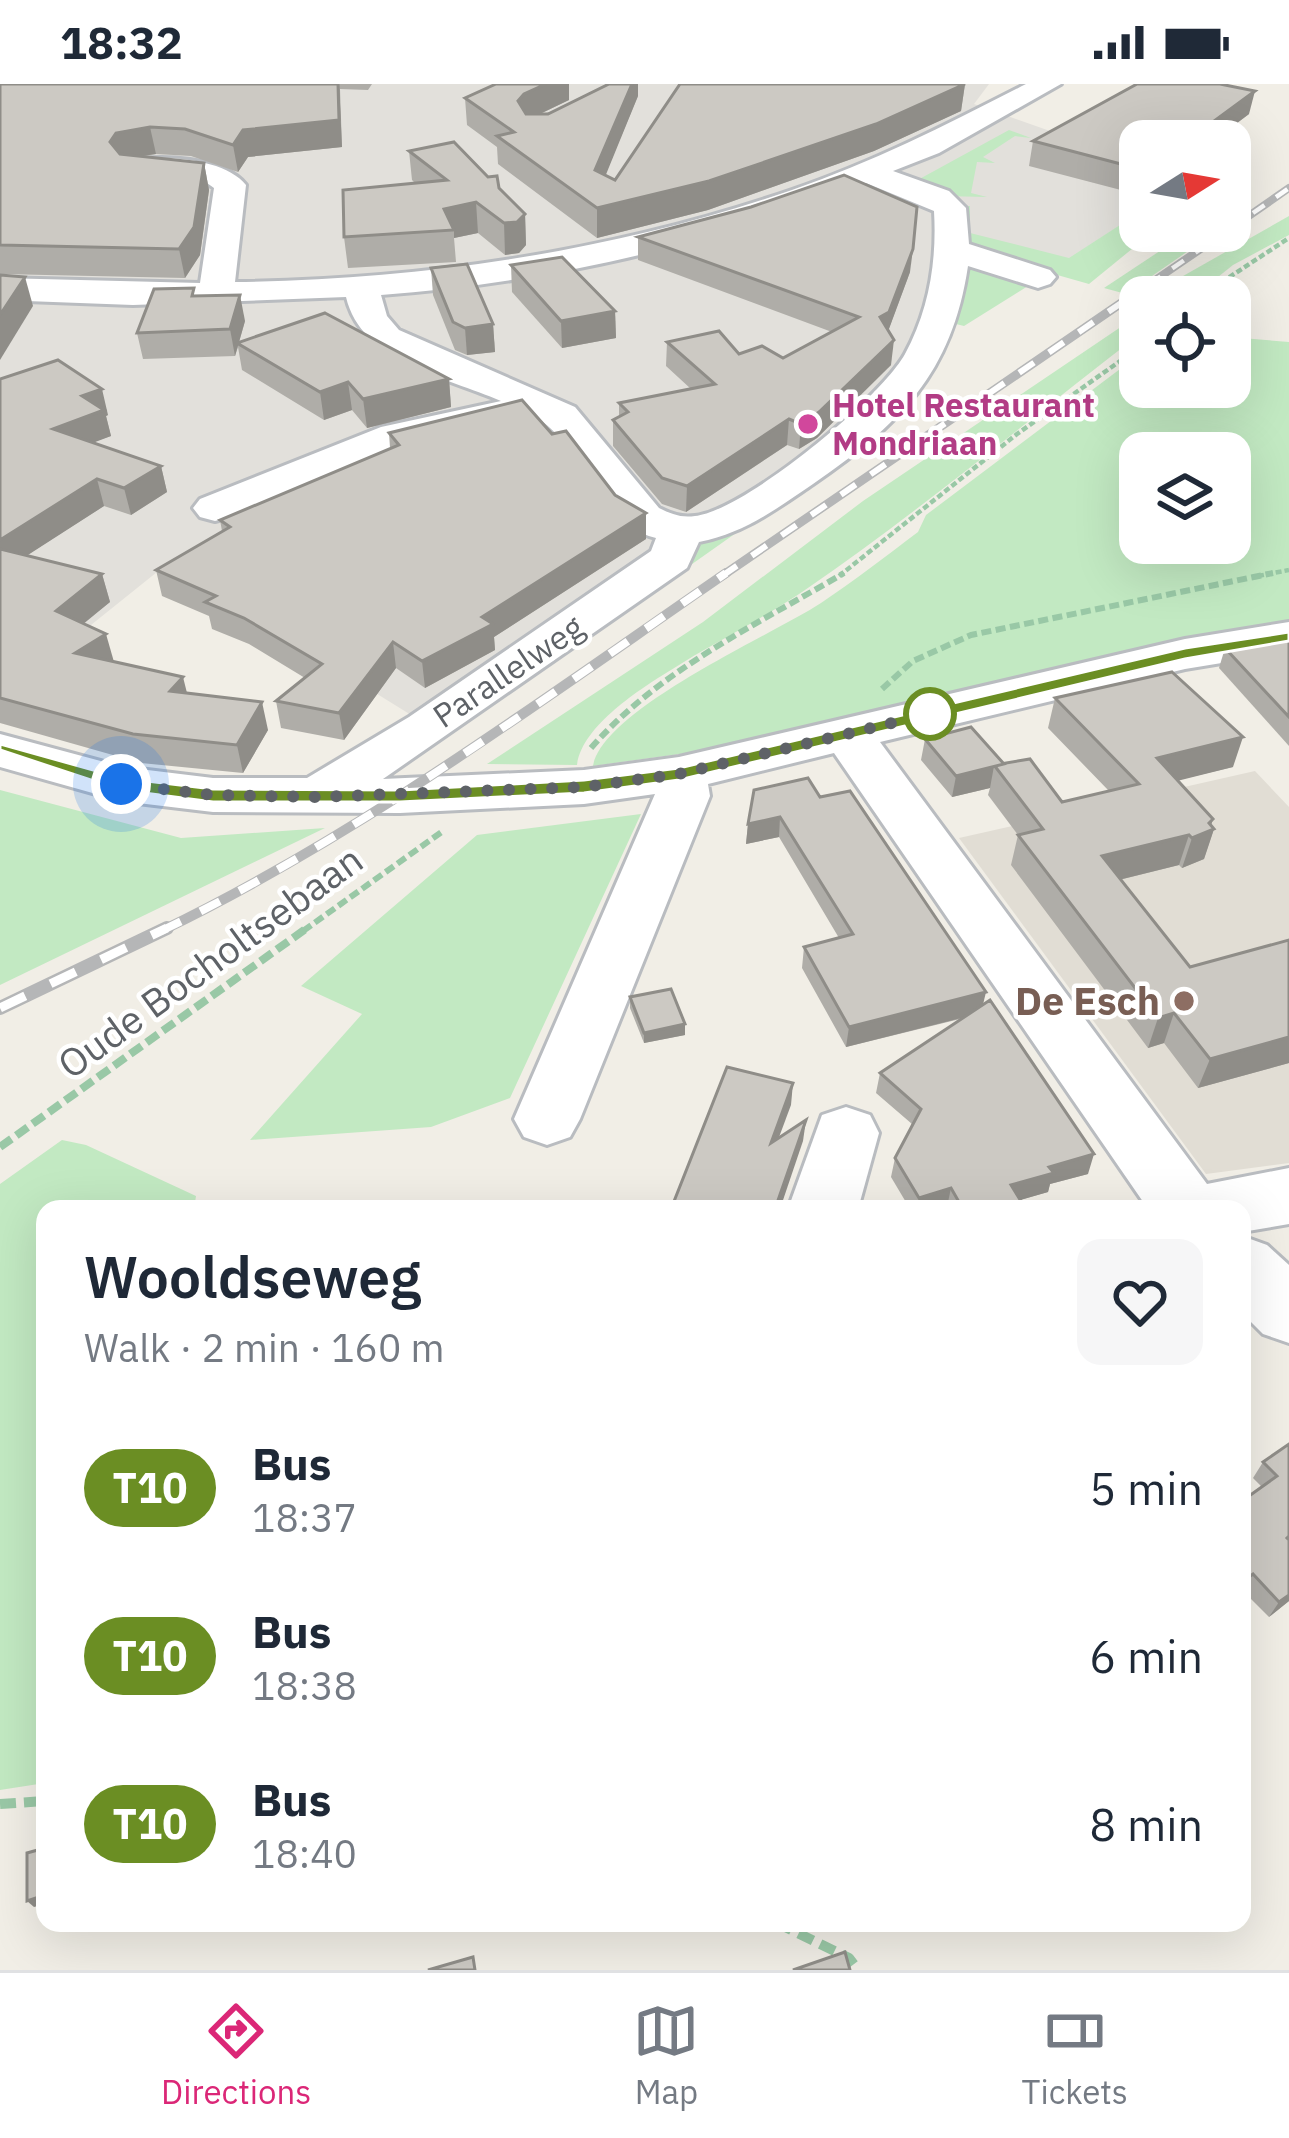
<!DOCTYPE html>
<html lang="en">
<head>
<meta charset="utf-8">
<style>
	:root { --surface:#fff; --page:#f6f6f7; --text:#1f2937; --muted:#747a83; --line:#e0e1e3; --accent:#db2777 }
	body { margin:0; font-family:"IBM Plex Sans",sans-serif; background:var(--page); color:var(--text); height:100vh; display:flex; flex-direction:column; font-size:45px; white-space:nowrap }
	* { box-sizing:border-box; margin:0 }
	p { font-size:39px; color:var(--muted) }
	.icon { flex:none; width:66px; height:66px; fill:none; stroke:currentColor; stroke-width:2; stroke-linecap:round; stroke-linejoin:round }
	.map { position:relative; flex:1; overflow:hidden }
	.side { position:absolute; left:36px; top:1116px; width:1215px; height:732px; display:flex; flex-direction:column; background:var(--surface); border-radius:24px; box-shadow:0 12px 48px #0002 }
	.side>* { flex:none }
	.badge { padding:0 24px; border-radius:39px; font-size:42px; line-height:78px }
	.needle { width:78px; rotate:79deg }
	.buttons { position:absolute; left:1119px; top:36px; display:grid; gap:24px }
	.buttons a { display:grid; place-items:center; width:132px; height:132px; border-radius:24px; background:var(--surface); box-shadow:0 12px 48px #0002; font-size:60px }
	.you { position:absolute; width:60px; height:60px; margin:-30px; border:9px solid #fff; border-radius:50%; background:#1a73e8; box-shadow:0 0 0 18px #1a73e833 }
	.map>.badge { position:absolute; translate:-50% -50%; box-shadow:0 0 0 6px #fff }
	.round { display:grid; place-items:center; flex:none; width:126px; height:126px; border-radius:24px; background:var(--page) }
	.headline { display:flex; align-items:center; justify-content:space-between; height:204px; padding:0 48px }
	h1 { font-size:57px; font-weight:600; line-height:90px }
	ul { padding:0; list-style:none }
	li { display:flex; align-items:center; gap:36px; height:168px; padding:0 48px }
	li div { flex:1 }
	li b { display:block; font-size:45px }
	li em { font-style:normal }
	li .badge { min-width:132px; font-weight:700; text-align:center }
	.status { display:flex; justify-content:space-between; align-items:center; height:84px; padding:0 60px; background:var(--surface); direction:ltr }
	.status svg { height:33px; fill:currentColor }
	.tabs { display:flex; justify-content:space-around; align-items:center; height:168px; border-top:3px solid var(--line); background:var(--surface); font-size:33px; color:var(--muted) }
	.tabs a { display:grid; justify-items:center; gap:6px }
	.tabs .current { color:var(--accent) }
	.map>svg:first-child { display:block }
</style>
</head>
<body>
<div class="status"><b>18:32</b><svg viewBox="0 0 49 12"><path d="M0 12V9h3v3zM5 12V6h3v6zM10 12V3h3v9zM15 12V0h3v12zM26 1h20v11H26zM47 4h2v5h-2z"/></svg></div>
<div class="map">
<svg width="1289" height="1886" viewBox="0 0 1289 1886">
	<rect width="100%" height="100%" fill="#f1eee6"/>
	<polygon fill="#e2e0db" points="0,0 989,0 974,20 1050,47 1140,66 1140,128 1034,198 957,239 922,300 445,652 167,480 0,614"/>
	<polygon fill="#e1ddd4" points="1255,687 1289,723 1289,1079 1206,1090 959,754"/>
	<g fill="#c2e9c2" fill-rule="evenodd">
		<polygon points="1009,46 1031,54 1015,52 983,73 995,79 977,78 971,109 987,113 943,112 914,98"/>
		<polygon points="958,122 970,122 970,149 1069,174 1140,128 1140,147 1154,147 1089,200 969,166"/>
		<polygon points="1289,132 1289,151 1233,181 1193,213 1146,213"/>
		<polygon points="1190,147 1217,147 1126,210 1104,204"/>
		<polygon points="964,179 1036,197 964,242 956,240 922,300 875,351 393,691 371,692 687,461 871,353"/>
		<path d="M1140,230v20c-111,85 -221,178 -335,256 -42,29 -90,52 -134,80 -31,19 -89,56 -94,95l-90,-1 216,-142 160,-121z"/>
		<path d="M1230,253l59,5v279l-110,18 -441,107 -145,20c10,-57 179,-131 228,-163 33,-22 65,-47 97,-71l8,-17 214,-161v33h90zM1140,369h90v90h-90z"/>
		<polygon points="0,706 181,754 325,744 0,901"/>
		<polygon points="641,730 510,1014 431,1043 250,1056 362,930 301,902 477,751"/>
		<polygon points="62,1056 86,1061 196,1112 194,1125 45,1125 45,1699 0,1706 0,1100"/>
	</g>
	<g fill="none" stroke-linecap="round" stroke-linejoin="round">
		<g stroke="#b9bcc0" stroke-width="6">
			<g id="minor">
				<path d="M1026,0h35l-122,69 -46,18 56,20 17,17 3,36 81,26 6,7 -6,7 -12,4 -70,-22c-16,108 -69,159 -155,218 -37,25 -68,49 -114,58l-12,26 -304,211 201,-9 95,-13 506,-118 104,-17v30l-104,17 -305,73 327,442 82,-16v56l-47,8v-23h-94l-314,-456 -126,31 2,12 -130,323 -10,18 -23,8 -23,-8 -10,-18 141,-325 -71,10 -184,9 -187,-1 -92,-11 -121,-34v-33l123,33 90,11h94l102,-61 242,-166 5,-13c-61,-15 -71,-90 -120,-121l-128,29 -178,71 -15,4 -15,-4 -7,-9 7,-9 181,-72 120,-26c-55,-24 -140,-39 -155,-104l-213,8 -133,-5v-22l200,5 14,-95 -7,-5 -81,-7 -5,-7 5,-7c33,-8 98,-5 120,23l-11,97c187,-2 380,-31 557,-92 82,-28 158,-67 234,-106zM866,99l68,28c3,50 -5,99 -29,143 -25,45 -161,157 -210,162 -14,2 -24,-2 -36,-8l-84,-101 -176,-77 -12,-14 -6,-21c164,-12 332,-50 485,-112z"/>
				<polygon points="846,1023 870,1031 879,1049 858,1125 788,1125 822,1031"/>
				<polygon points="1242,1152 1267,1161 1289,1181 1289,1259 1263,1250 1242,1229"/>
			</g>
		</g>
		<g stroke="#99c8a6" stroke-width="4.5" stroke-dasharray="6 3" stroke-linecap="butt">
			<polyline points="1199,213 1289,154"/>
			<polyline points="839,492 1017,350 1140,263"/>
			<polyline points="1258,492 1289,486"/>
		</g>
		<g stroke="#99c8a6" stroke-width="6" stroke-dasharray="10 4.5" stroke-linecap="butt">
			<polyline points="882,605 913,577 971,551 1273,489"/>
			<path d="M591,664c68,-78 165,-123 253,-175"/>
			<polyline points="303,847 443,747"/>
		</g>
		<polyline stroke="#99c8a6" stroke-width="8" stroke-dasharray="14 6" stroke-linecap="butt" points="0,1063 307,844"/>
		<g stroke="#99c8a6" stroke-width="10" stroke-dasharray="16 8" stroke-linecap="butt">
			<polyline points="0,1720 45,1717"/>
			<polyline points="777,1839 849,1874 858,1886"/>
		</g>
		<use href="#minor" fill="#fff" fill-rule="evenodd"/>
		<g stroke="#b5b6b7" stroke-width="8">
			<g id="rail-far3">
				<polyline points="1230,145 1289,104"/>
				<polyline points="1126,216 1227,147"/>
			</g>
		</g>
		<g stroke="#b5b6b7" stroke-width="9">
			<polyline id="rail-far2" points="722,492 1130,213"/>
		</g>
		<g stroke="#b5b6b7" stroke-width="10">
			<path id="rail-far1" d="M161,847c201,-97 382,-232 565,-358"/>
		</g>
		<g stroke="#b5b6b7" stroke-width="14">
			<polyline id="rail" points="0,924 167,844"/>
		</g>
		<use href="#rail-far3" stroke="#fff" stroke-width="4.5" stroke-dasharray="14" stroke-linecap="butt"/>
		<use href="#rail-far2" stroke="#fff" stroke-width="6" stroke-dasharray="18" stroke-linecap="butt"/>
		<use href="#rail-far1" stroke="#fff" stroke-width="8" stroke-dasharray="22" stroke-linecap="butt"/>
		<use href="#rail" stroke="#fff" stroke-width="9" stroke-dasharray="28" stroke-linecap="butt"/>
	</g>
	<g fill="#afada8">
		<polygon points="0,0 372,0 368,6 340,5 342,63 248,73 238,88 191,72 156,70 142,72 204,79 209,106 200,171 185,194 0,190"/>
		<polygon points="496,0 569,0 569,16 540,30 638,12 605,91 615,96 965,0 961,27 874,67 708,126 597,154 498,80 497,63 467,41 465,14"/>
		<polygon points="1249,30 1213,57 1140,57 1140,111 1029,82 1033,57"/>
		<polygon points="409,67 499,104 525,130 526,161 519,169 505,171 478,149 454,154 456,178 348,184 344,153 415,99 412,96"/>
		<polygon points="638,153 910,188 888,247 891,281 817,354 799,365 787,361 686,428 662,420 613,362 613,336 619,332 619,319 691,305 666,282 667,258 739,270 783,274 832,248 638,176"/>
		<polygon points="511,181 615,227 616,254 562,264 512,208"/>
		<polygon points="431,184 493,240 495,268 467,271 455,266 433,211"/>
		<polygon points="196,212 245,237 239,258 449,295 451,323 367,344 352,326 324,336 242,286 238,263 235,272 143,275 137,249"/>
		<polygon points="0,295 108,331 106,332 111,352 93,358 161,382 167,408 131,431 104,422 27,471 102,490 110,518 83,539 114,578 268,646 243,689 141,679 0,639"/>
		<polygon points="389,349 646,455 494,553 495,566 425,604 396,584 344,656 281,644 276,617 305,594 249,560 212,545 209,532 162,512 156,486 222,447 220,436 390,364"/>
		<polygon points="1289,554 1289,662 1219,584 1225,564"/>
		<polygon points="1055,614 1233,683 1178,696 1213,735 1211,741 1214,745 1204,775 1182,784 1179,781 1119,796 1190,883 1289,856 1289,979 1198,1004 1164,959 1148,964 1011,781 1018,751 988,711 990,704 952,713 921,676 925,655 1004,680 1062,718 1109,707 1048,644"/>
		<polygon points="820,713 983,921 1088,1090 1050,1100 1048,1108 1020,1116 1024,1122 1024,1125 948,1125 947,1123 941,1125 910,1125 891,1093 895,1074 912,1040 876,1009 880,989 964,934 846,963 802,884 804,863 839,854 779,753 746,760 748,740"/>
		<polygon points="630,913 685,940 685,951 644,959 630,924"/>
		<polygon points="1289,1360 1289,1517 1269,1533 1242,1506 1242,1417 1262,1403 1253,1394 1263,1378"/>
	</g>
	<g fill="#8f8d88">
		<polygon points="339,0 342,63 248,73 238,88 233,61 243,46"/>
		<polygon points="546,0 569,0 569,16 525,37 518,17 524,10"/>
		<polygon points="632,0 638,0 638,12 596,115 595,86"/>
		<polygon points="965,0 961,27 874,67 708,126 597,154 597,124"/>
		<polygon points="1255,7 1249,30 1213,57 1187,57"/>
		<polygon points="150,43 156,70 122,75 110,58 116,49"/>
		<polygon points="204,79 209,106 200,171 185,194 179,165"/>
		<polygon points="476,118 478,149 454,154 454,146 444,125"/>
		<polygon points="525,130 526,161 519,169 505,171 504,139"/>
		<polygon points="913,165 910,188 886,253 880,233"/>
		<polygon points="25,193 33,222 0,276 0,231"/>
		<polygon points="240,211 245,237 235,272 230,245"/>
		<polygon points="615,227 616,254 562,264 561,237"/>
		<polygon points="493,240 495,268 467,271 465,244"/>
		<polygon points="894,256 891,281 817,354 799,365 801,340"/>
		<polygon points="449,295 451,323 367,344 363,315"/>
		<polygon points="348,298 352,326 324,336 320,308"/>
		<polygon points="102,305 108,331 106,332 111,352 61,371 53,345 82,312"/>
		<polygon points="789,335 787,361 686,428 687,402"/>
		<polygon points="161,382 167,408 131,431 124,404"/>
		<polygon points="97,395 104,422 0,489 0,456"/>
		<polygon points="646,429 646,455 494,553 495,566 425,604 422,577 482,533"/>
		<polygon points="102,490 110,518 65,555 56,527"/>
		<polygon points="106,550 114,578 75,569"/>
		<polygon points="393,558 396,584 344,656 339,629"/>
		<polygon points="183,593 190,621 170,607"/>
		<polygon points="262,618 268,646 243,689 237,661"/>
		<polygon points="1243,653 1233,683 1149,704 1157,674"/>
		<polygon points="994,682 990,704 952,713 956,692"/>
		<polygon points="780,733 779,753 746,760 748,740"/>
		<polygon points="1213,735 1209,747 1214,745 1204,775 1182,784 1192,754"/>
		<polygon points="1189,751 1179,781 1094,802 1102,772"/>
		<polygon points="986,908 981,929 846,963 849,943"/>
		<polygon points="1174,929 1164,959 1148,964 1158,934"/>
		<polygon points="685,940 685,951 644,959 644,949"/>
		<polygon points="1289,953 1289,979 1198,1004 1210,975"/>
		<polygon points="793,999 791,1021 769,1080 771,1059"/>
		<polygon points="806,1036 803,1057 780,1125 775,1125"/>
		<polygon points="1094,1070 1088,1090 1050,1100 1048,1108 1006,1120 1011,1101 1049,1083"/>
		<polygon points="951,1104 947,1123 941,1125 916,1125 919,1114"/>
		<polygon points="1289,1511 1289,1517 1269,1533 1279,1518"/>
		<polygon points="45,1811 45,1820 34,1823 27,1817"/>
	</g>
	<g fill="#ccc9c3" stroke="#8f8d88" stroke-width="3">
		<polygon points="0,0 338,0 339,36 243,46 233,61 185,45 150,43 116,49 110,58 120,70 204,79 194,143 179,165 0,161"/>
		<polygon points="496,0 546,0 524,10 518,17 526,30 548,30 609,0 632,0 595,86 615,96 680,0 965,0 876,40 709,97 597,124 497,52 514,48 465,14"/>
		<polygon points="1137,0 1220,0 1255,7 1187,57 1140,57 1140,85 1033,57"/>
		<polygon points="454,58 488,93 497,92 499,104 525,130 517,138 504,139 476,118 444,125 454,146 344,153 343,106 447,96 409,67"/>
		<polygon points="844,91 917,123 913,165 889,228 880,233 894,256 819,328 801,340 789,335 687,402 662,394 613,336 628,328 619,319 715,300 667,258 719,247 739,270 762,262 783,274 859,233 638,153 751,123"/>
		<polygon points="562,173 615,227 561,237 511,181"/>
		<polygon points="467,180 493,240 465,244 453,238 431,184"/>
		<polygon points="0,191 25,193 0,231"/>
		<polygon points="194,204 192,212 240,211 230,245 137,249 154,205"/>
		<polygon points="325,229 449,295 363,315 348,298 320,308 237,259"/>
		<polygon points="58,276 102,305 82,312 104,326 53,345 161,382 124,404 97,395 0,456 0,295"/>
		<polygon points="522,316 552,350 566,347 615,411 646,429 482,533 493,540 422,577 393,558 339,629 276,617 322,580 244,534 205,518 216,512 156,486 230,443 220,436 399,361 389,349"/>
		<polygon points="0,465 102,490 56,527 106,550 75,569 183,593 170,607 262,618 237,661 133,650 0,614"/>
		<polygon points="1289,554 1289,633 1225,564"/>
		<polygon points="1172,588 1243,653 1157,674 1213,735 1209,739 1214,745 1192,754 1189,751 1102,772 1190,883 1289,856 1289,953 1210,975 1174,929 1158,934 1018,751 1043,745 994,681 1030,675 1062,718 1139,700 1055,614"/>
		<polygon points="971,643 1004,680 956,692 925,655"/>
		<polygon points="808,694 820,713 850,707 986,908 849,943 804,863 853,850 780,733 748,740 754,706"/>
		<polygon points="671,905 685,940 644,949 630,913"/>
		<polygon points="990,916 1094,1070 1049,1083 1054,1089 1011,1101 1024,1122 1015,1125 963,1125 951,1104 919,1114 895,1074 921,1025 880,989"/>
		<polygon points="727,983 793,999 771,1059 806,1036 775,1125 671,1125"/>
		<polygon points="1289,1360 1289,1452 1287,1454 1289,1456 1289,1511 1279,1518 1253,1490 1242,1498 1242,1417 1277,1392 1263,1378"/>
		<polygon points="45,1764 45,1811 27,1817 27,1769"/>
		<polygon points="845,1868 850,1886 793,1886"/>
		<polygon points="473,1873 475,1886 428,1886"/>
	</g>
	<polygon fill="#6b8e23" stroke="#fff" stroke-width="3" points="1289,548 1289,557 1185,575 679,696 584,709 400,718 213,718 121,706 0,666 0,660 122,694 213,705 400,706 584,696 679,684 1185,564"/>
	<g fill="none" stroke-linecap="round" stroke-linejoin="round">
		<polyline stroke="#5e6267" stroke-width="12" stroke-dasharray="0 21.6" points="121,700 213,711 315,713 584,703 679,690 930,630"/>
	</g>
	<circle fill="#d1479c" stroke="#fff" stroke-width="4.5" cx="808" cy="340" r="12"/>
	<circle fill="#fff" stroke="#6b8e23" stroke-width="6" cx="930" cy="630" r="24"/>
	<circle fill="#8d6e63" stroke="#fff" stroke-width="4.5" cx="1184" cy="917" r="12"/>
	<g text-anchor="middle" stroke-width="9" stroke-linejoin="round" paint-order="stroke">
		<g font-size="33" font-weight="bold" fill="#b23c85" stroke="#fff" text-anchor="start">
			<text x="832" y="333">Hotel Restaurant<tspan x="832" dy="38">Mondriaan</tspan></text>
		</g>
		<g font-size="33" fill="#5e6267" stroke="#fff">
			<text transform="translate(508 587) rotate(-34)" y="12">Parallelweg</text>
		</g>
		<g font-size="39" fill="#5e6267" stroke="#fff">
			<text transform="translate(210 878) rotate(-36)" y="14">Oude Bocholtsebaan</text>
		</g>
		<g font-size="39" font-weight="bold" fill="#785e54" stroke="#fff" text-anchor="end">
			<text x="1160" y="931">De Esch</text>
		</g>
	</g>
</svg>
<div class="buttons">
<a><svg class="needle" viewBox="-14 -14 28 28"><path d="M0-13l5 13h-10z" fill="#e53935"/><path d="M0 13l5-13h-10z" fill="#747a83"/></svg></a>
<a><svg class="icon" aria-label="locate" viewBox="0 0 24 24"><circle cx="12" cy="12" r="6"/><path d="M12 2v4M12 18v4M2 12h4M18 12h4"/></svg></a>
<a><svg class="icon" aria-label="layers" viewBox="0 0 24 24"><path d="M12 4l9 5-9 5-9-5zM3 14l9 5 9-5"/></svg></a>
</div>
<div class="you" style="left:121px;top:700px"></div>
<section class="side">
<div class="headline"><div><h1>Wooldseweg</h1><p>Walk · 2 min · 160 m</p></div><a class="round"><svg class="icon" aria-label="heart" viewBox="0 0 24 24"><path d="M12 20l-8-8c-3-5 5-10 8-4 3-6 11-1 8 4z"/></svg></a></div>
<ul>
<li><span class="badge" style="background:#6b8e23;color:#fff">T10</span><div><b>Bus</b><p>18:37</p></div><em>5 min</em></li>
<li><span class="badge" style="background:#6b8e23;color:#fff">T10</span><div><b>Bus</b><p>18:38</p></div><em>6 min</em></li>
<li><span class="badge" style="background:#6b8e23;color:#fff">T10</span><div><b>Bus</b><p>18:40</p></div><em>8 min</em></li>
</ul>
</section>
</div>
<nav class="tabs">
<a class="current"><svg class="icon" aria-label="directions" viewBox="0 0 24 24"><path d="M12 3l9 9-9 9-9-9zM9 14v-3h6M13 9l2 2-2 2"/></svg>Directions</a>
<a><svg class="icon" aria-label="map" viewBox="0 0 24 24"><path d="M3 6l6-2 6 2 6-2v14l-6 2-6-2-6 2zM9 4v14M15 6v14"/></svg>Map</a>
<a><svg class="icon" aria-label="tickets" viewBox="0 0 24 24"><path d="M3 7h18v10H3zM15 7v10"/></svg>Tickets</a>
</nav>
</body>
</html>
